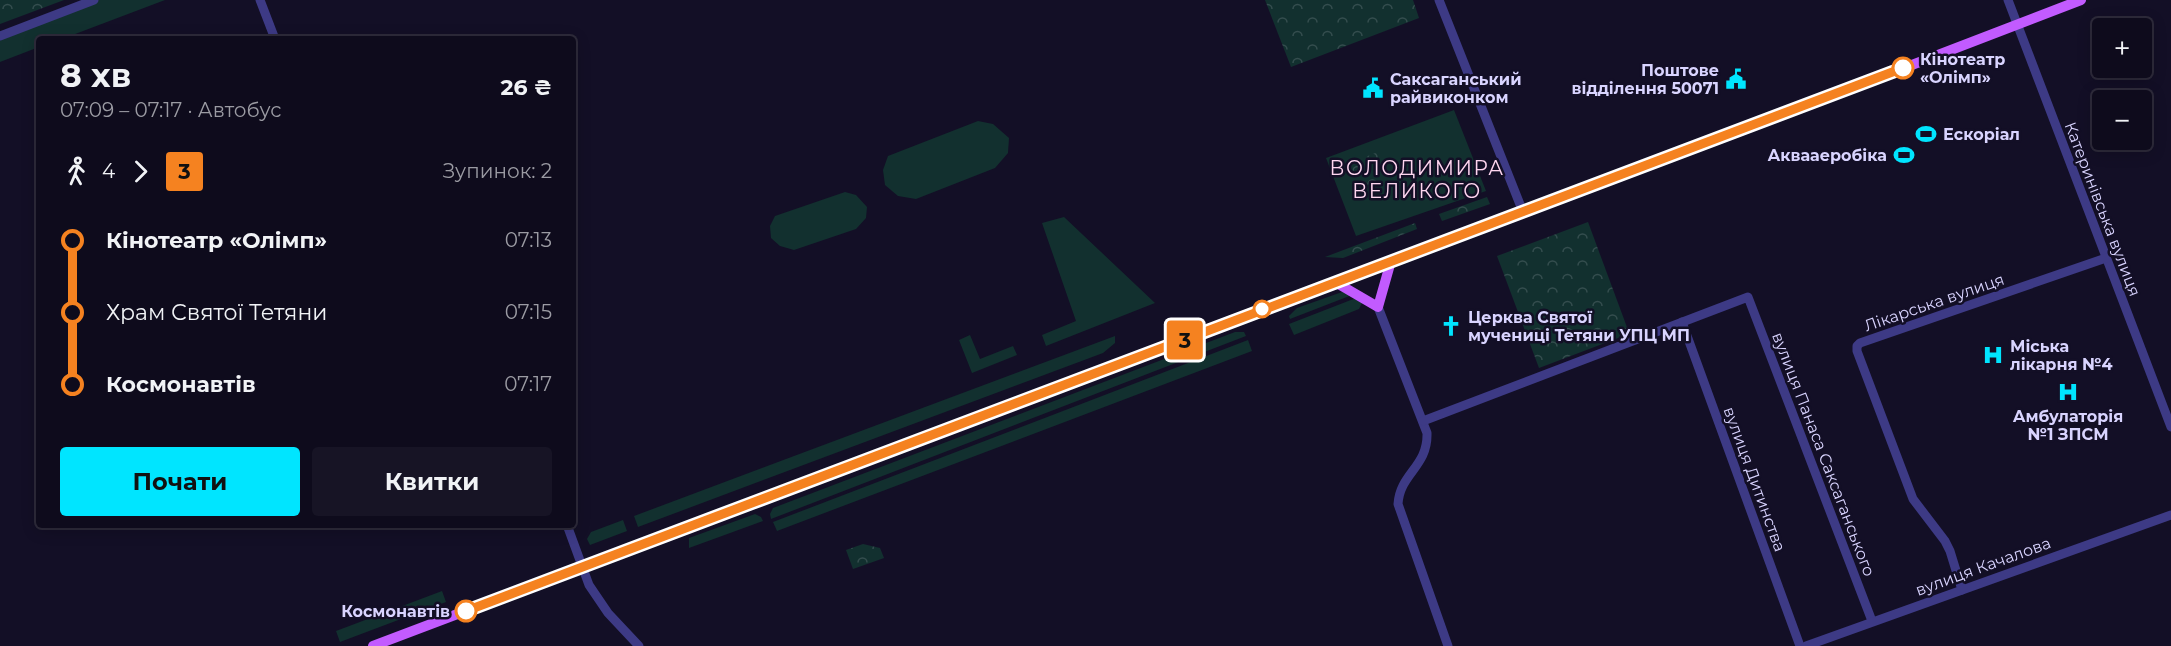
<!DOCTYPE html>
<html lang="uk">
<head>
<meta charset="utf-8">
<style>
	:root { --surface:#0e0b1c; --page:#171425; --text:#f1f3f6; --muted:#9b9ba3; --line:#2e2b3b; --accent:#00e5ff }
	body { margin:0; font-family:Montserrat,sans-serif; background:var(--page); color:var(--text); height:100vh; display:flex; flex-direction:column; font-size:22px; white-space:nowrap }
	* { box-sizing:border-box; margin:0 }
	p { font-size:20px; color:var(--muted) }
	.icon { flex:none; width:33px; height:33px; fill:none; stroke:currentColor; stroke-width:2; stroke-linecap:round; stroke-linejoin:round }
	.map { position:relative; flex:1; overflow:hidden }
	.details { position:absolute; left:36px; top:36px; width:540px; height:492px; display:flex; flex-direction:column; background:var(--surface); border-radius:6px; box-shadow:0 3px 15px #0003,0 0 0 2px var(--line) }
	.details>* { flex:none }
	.badge { padding:0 12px; border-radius:4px; font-size:21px; line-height:39px }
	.buttons { position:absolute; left:2092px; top:18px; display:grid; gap:12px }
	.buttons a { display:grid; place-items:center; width:60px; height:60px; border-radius:6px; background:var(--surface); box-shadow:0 3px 15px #0003,0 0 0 2px var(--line); font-size:30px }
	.map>.badge { position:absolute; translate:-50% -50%; box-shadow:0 0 0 3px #fff }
	.legs { display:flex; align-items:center; gap:9px; height:66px; padding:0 24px; font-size:20px }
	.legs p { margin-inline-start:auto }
	.summary { display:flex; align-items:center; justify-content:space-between; height:102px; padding:0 24px }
	h1 { font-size:33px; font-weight:700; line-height:45px }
	.button { display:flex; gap:12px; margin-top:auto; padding:12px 24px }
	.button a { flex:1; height:69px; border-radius:6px; background:var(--accent); color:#111; font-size:24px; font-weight:700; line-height:69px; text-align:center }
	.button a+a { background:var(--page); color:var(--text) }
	ul { padding:0 24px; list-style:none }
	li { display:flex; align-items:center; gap:21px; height:72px; font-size:22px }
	li i { display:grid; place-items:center; width:9px; height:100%; margin:0 8px; background:currentColor }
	li i::after { content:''; width:15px; height:15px; margin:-8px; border:4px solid; border-radius:50%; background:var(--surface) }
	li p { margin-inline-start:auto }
	li:first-child i { background:linear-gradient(#0000 50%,currentColor 0) }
	li:last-child i { background:linear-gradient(currentColor 50%,#0000 0) }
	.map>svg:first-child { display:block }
</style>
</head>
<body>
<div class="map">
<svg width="2171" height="646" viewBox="0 0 2171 646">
	<defs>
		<pattern id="park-crowns" width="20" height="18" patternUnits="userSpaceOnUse" patternTransform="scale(1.5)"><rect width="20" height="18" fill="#12302f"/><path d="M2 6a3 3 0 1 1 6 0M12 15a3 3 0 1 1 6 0" fill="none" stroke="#344d4e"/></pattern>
	</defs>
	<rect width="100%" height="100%" fill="#130f26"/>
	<g fill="#12302f">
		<polygon points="99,0 165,0 62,39 39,39 39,47 0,62 0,38"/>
		<polygon points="1454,110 1486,191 1356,236 1326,158"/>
		<polygon points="978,121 993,124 1009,138 1008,153 995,168 916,199 898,196 885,185 883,170 888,156"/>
		<polygon points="845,192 856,195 867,207 866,218 856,229 794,250 780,246 771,238 770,226 775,216"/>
		<polygon points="1064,217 1155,303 1046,346 1042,335 1076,321 1042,223"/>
		<polygon points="1342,292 1352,295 1290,319 1289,316 1297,308"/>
		<polygon points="1356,298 1362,303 1359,309 1294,335 1289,324"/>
		<polygon points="1235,332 1244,332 1246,336 771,519 770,514 773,508"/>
		<polygon points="970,335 980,359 1013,346 1017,355 972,373 959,340"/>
		<polygon points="1115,336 1115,343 1103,353 638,527 634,516"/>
		<polygon points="1248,340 1252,351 777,531 773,522"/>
		<polygon points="755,514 761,517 763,521 689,548 689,538"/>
		<polygon points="623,520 627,531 590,545 587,539 591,532"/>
		<polygon points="442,591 446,602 340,642 336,631"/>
	</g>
	<g fill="url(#park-crowns)">
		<polygon points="0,0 64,0 0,24"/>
		<polygon points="1265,0 1413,0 1419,18 1291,67"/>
		<polygon points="1378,152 1393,191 1365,202 1350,163"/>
		<polygon points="1487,197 1490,204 1442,221 1439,214"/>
		<polygon points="1588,222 1628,330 1626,335 1539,368 1497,256"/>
		<polygon points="1415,223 1417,229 1343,258 1325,257"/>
		<polygon points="863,544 880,548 884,558 853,569 846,550"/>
	</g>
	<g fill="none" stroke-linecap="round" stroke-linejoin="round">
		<g stroke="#3d3a85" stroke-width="9">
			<polyline points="260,0 275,39"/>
			<polyline points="1439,0 1523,212"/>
			<polyline points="2008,0 2171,427"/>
			<polyline points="0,36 94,0"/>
			<path d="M1378,307l49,126c1,34 -27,40 -29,71l50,142"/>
			<polyline points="1682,322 1800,646"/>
			<polyline points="1423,421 1748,297 1872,621"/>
			<polyline points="567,525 589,585 608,613 639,646"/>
			<polyline points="1962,590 1950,551 1945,541 1913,499 1857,351 1857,346 1860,343 2106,258"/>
			<polyline points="1806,646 2171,515"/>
		</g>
		<g stroke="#c25bff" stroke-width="10">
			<polyline points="1335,282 1378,307 1391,261"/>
			<polyline points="373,646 1259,310 1740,131 2081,0"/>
		</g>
	</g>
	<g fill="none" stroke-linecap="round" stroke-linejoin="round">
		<g stroke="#fff" stroke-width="14">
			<path id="line-1" d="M466,611c479,-182 959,-360 1437,-543"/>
		</g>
		<use href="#line-1" stroke="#f58220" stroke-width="9"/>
	</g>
	<defs>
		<g id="civic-bare" transform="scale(1.62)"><path d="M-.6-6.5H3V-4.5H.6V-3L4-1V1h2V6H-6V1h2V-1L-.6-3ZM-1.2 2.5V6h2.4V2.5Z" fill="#00e5ff" stroke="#130f26" stroke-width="2.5" paint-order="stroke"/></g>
		<g id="stadium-bare" transform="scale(1.62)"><path d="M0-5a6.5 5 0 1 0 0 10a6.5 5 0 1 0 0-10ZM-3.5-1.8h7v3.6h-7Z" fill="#00e5ff" stroke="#130f26" stroke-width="2.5" paint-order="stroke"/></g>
		<g id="church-bare" transform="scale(1.62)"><path d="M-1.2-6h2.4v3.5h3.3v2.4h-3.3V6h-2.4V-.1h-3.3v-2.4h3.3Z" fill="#00e5ff" stroke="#130f26" stroke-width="2.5" paint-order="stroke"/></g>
		<g id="hospital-bare" transform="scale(1.62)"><path d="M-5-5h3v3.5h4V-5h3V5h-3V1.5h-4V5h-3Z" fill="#00e5ff" stroke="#130f26" stroke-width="2.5" paint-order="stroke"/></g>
	</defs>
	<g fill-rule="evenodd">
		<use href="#civic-bare" x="1736" y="79"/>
		<use href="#civic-bare" x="1373" y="88"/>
		<use href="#stadium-bare" x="1926" y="134"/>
		<use href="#stadium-bare" x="1904" y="155"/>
		<use href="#church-bare" x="1451" y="326"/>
		<use href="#hospital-bare" x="1993" y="355"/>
		<use href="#hospital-bare" x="2068" y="392"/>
	</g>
	<g fill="#fff" stroke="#f58220" stroke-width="3">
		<circle cx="1903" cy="68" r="10"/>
		<circle cx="1262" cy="309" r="8"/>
		<circle cx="466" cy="611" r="10"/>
	</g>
	<g text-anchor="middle" stroke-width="5" stroke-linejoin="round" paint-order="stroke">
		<g font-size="16" font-weight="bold" fill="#d9d4ff" stroke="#130f26" text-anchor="start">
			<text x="1920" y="65">Кінотеатр<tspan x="1920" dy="18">«Олімп»</tspan></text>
			<text x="450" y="617" text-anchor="end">Космонавтів</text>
		</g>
		<g font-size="16" font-weight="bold" fill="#d9d4ff" stroke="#130f26" text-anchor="start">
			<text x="1719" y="76" text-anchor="end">Поштове<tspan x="1719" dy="18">відділення 50071</tspan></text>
			<text x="1390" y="85">Саксаганський<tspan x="1390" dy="18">райвиконком</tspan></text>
			<text x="1943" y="140">Ескоріал</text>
			<text x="1887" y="161" text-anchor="end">Аквааеробіка</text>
			<text x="1468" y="323">Церква Святої<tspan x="1468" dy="18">мучениці Тетяни УПЦ МП</tspan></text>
			<text x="2010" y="352">Міська<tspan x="2010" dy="18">лікарня №4</tspan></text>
			<text x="2068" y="422" text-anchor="middle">Амбулаторія<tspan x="2068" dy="18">№1 ЗПСМ</tspan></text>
		</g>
		<g font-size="16" fill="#d9d4ff" stroke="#130f26">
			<text transform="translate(2103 209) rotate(69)" y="6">Катеринівська вулиця</text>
			<text transform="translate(1934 302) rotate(-19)" y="6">Лікарська вулиця</text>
			<text transform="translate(1824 454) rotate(69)" y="6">вулиця Панаса Саксаганського</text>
			<text transform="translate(1755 479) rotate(70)" y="6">вулиця Дитинства</text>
			<text transform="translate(1983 566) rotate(-20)" y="6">вулиця Качалова</text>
		</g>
		<g font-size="20" letter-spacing="1.5" fill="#ffd6f0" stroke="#130f26">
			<text x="1417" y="175">ВОЛОДИМИРА<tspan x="1417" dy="23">ВЕЛИКОГО</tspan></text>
		</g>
	</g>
</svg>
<div class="buttons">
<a>+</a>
<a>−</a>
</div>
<b class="badge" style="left:1185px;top:340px;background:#f58220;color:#111">3</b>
<section class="details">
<div class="summary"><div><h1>8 хв</h1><p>07:09 – 07:17 · Автобус</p></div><b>26 ₴</b></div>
<div class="legs"><svg class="icon" aria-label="walk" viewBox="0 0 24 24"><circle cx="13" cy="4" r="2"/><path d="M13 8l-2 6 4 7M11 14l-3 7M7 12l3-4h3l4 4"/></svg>4<svg class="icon" aria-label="forward" viewBox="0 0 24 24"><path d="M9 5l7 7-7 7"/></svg><b class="badge" style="background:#f58220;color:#111">3</b><p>Зупинок: 2</p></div>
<ul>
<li><i style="color:#f58220"></i><b>Кінотеатр «Олімп»</b><p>07:13</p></li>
<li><i style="color:#f58220"></i><span>Храм Святої Тетяни</span><p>07:15</p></li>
<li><i style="color:#f58220"></i><b>Космонавтів</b><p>07:17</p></li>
</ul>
<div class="button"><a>Почати</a><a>Квитки</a></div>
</section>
</div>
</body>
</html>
